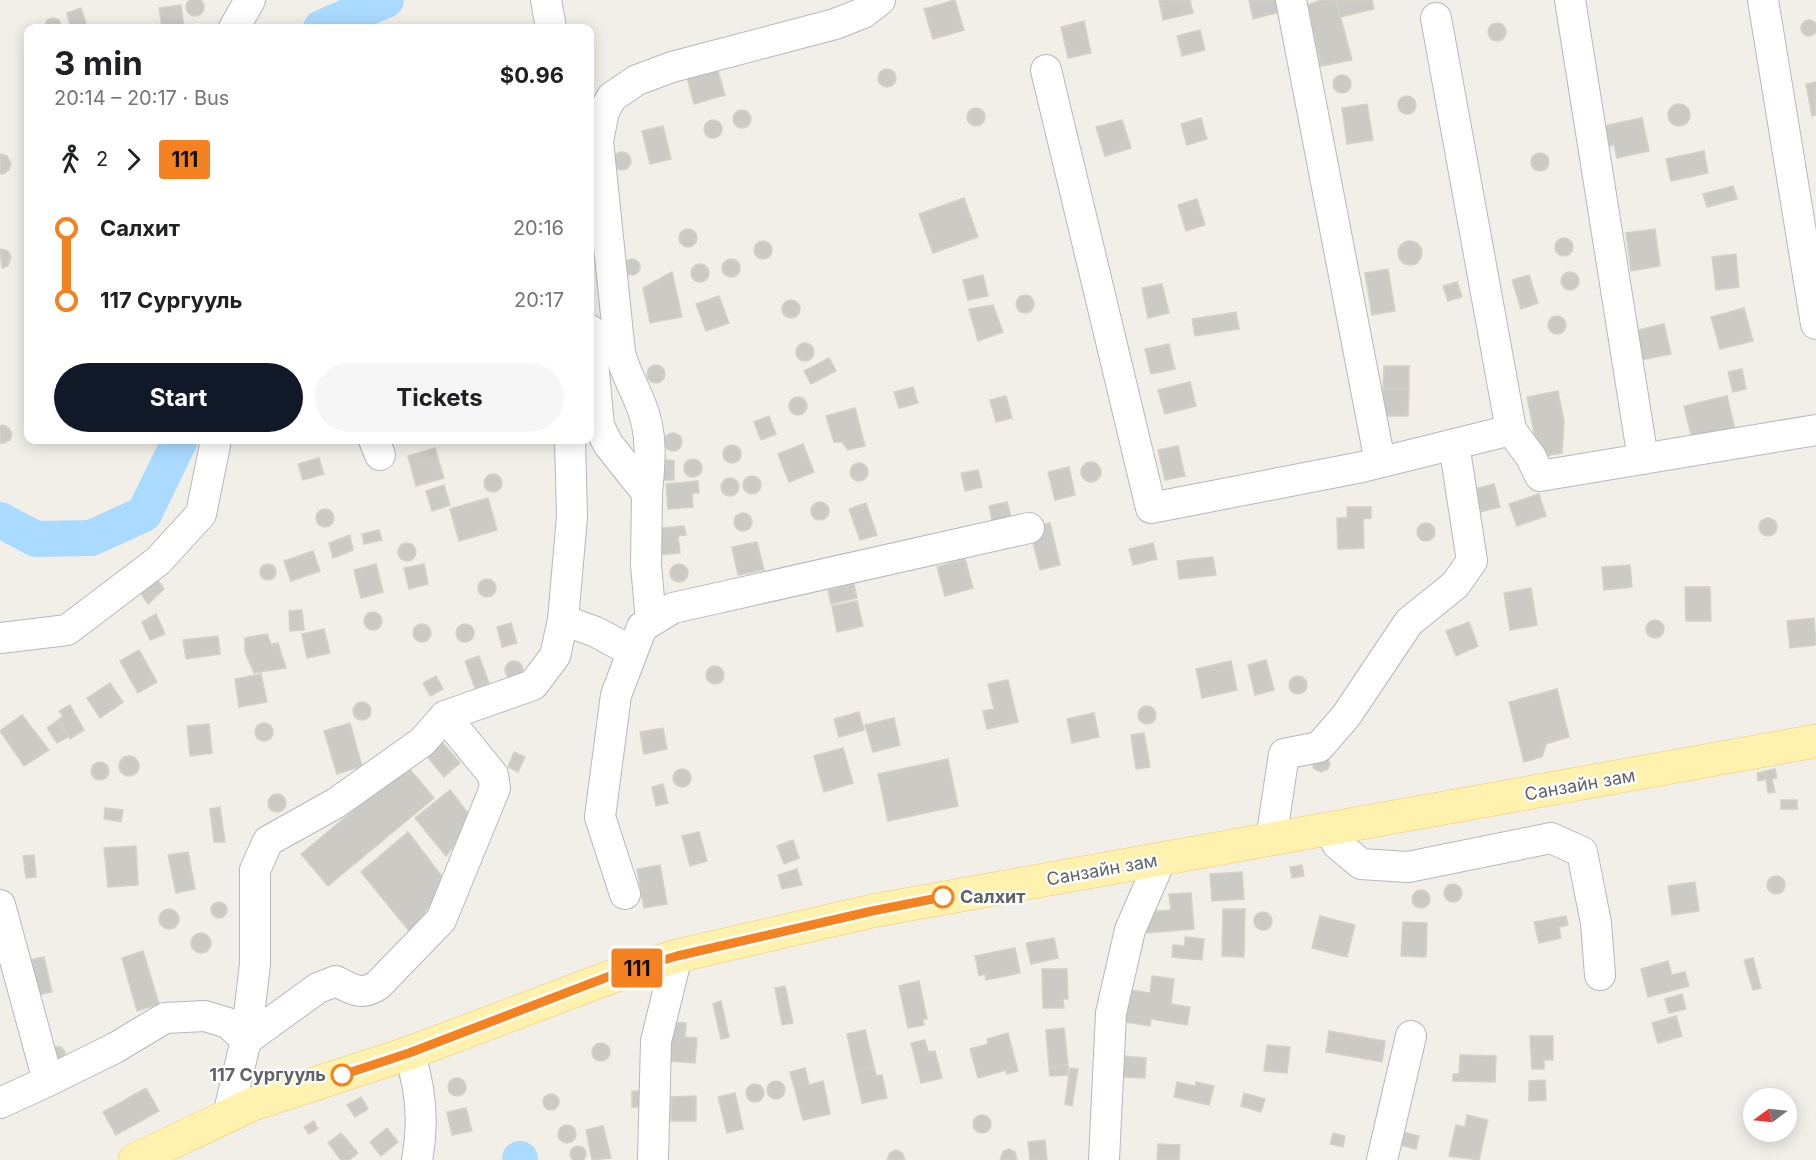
<!DOCTYPE html>
<html lang="en">
<head>
<meta charset="utf-8">
<style>
	:root { --surface:#fff; --page:#f6f6f6; --text:#202124; --muted:#757577; --accent:#111827 }
	body { margin:0; font-family:Inter,sans-serif; background:var(--page); color:var(--text); height:100vh; display:flex; flex-direction:column; font-size:22px; white-space:nowrap }
	* { box-sizing:border-box; margin:0 }
	p { font-size:20px; color:var(--muted) }
	.icon { flex:none; width:33px; height:33px; fill:none; stroke:currentColor; stroke-width:2; stroke-linecap:round; stroke-linejoin:round }
	.map { position:relative; flex:1; overflow:hidden }
	.panel { position:absolute; left:24px; top:24px; width:570px; height:420px; display:flex; flex-direction:column; background:var(--surface); border-radius:12px; box-shadow:0 3px 15px #0003 }
	.panel>* { flex:none }
	.badge { padding:0 12px; border-radius:4px; font-size:21px; line-height:39px }
	.needle { width:39px; rotate:255deg }
	.buttons { position:absolute; left:1743px; top:1088px; display:grid; gap:12px }
	.buttons a { display:grid; place-items:center; width:54px; height:54px; border-radius:50%; background:var(--surface); box-shadow:0 3px 15px #0003; font-size:30px }
	.map>.badge { position:absolute; translate:-50% -50%; box-shadow:0 0 0 3px #fff }
	.legs { display:flex; align-items:center; gap:9px; height:66px; padding:0 30px; font-size:20px }
	.legs p { margin-inline-start:auto }
	.headline { display:flex; align-items:center; justify-content:space-between; height:102px; padding:0 30px }
	h1 { font-size:33px; font-weight:700; line-height:45px }
	.button { display:flex; gap:12px; margin-top:auto; padding:12px 30px }
	.button a { flex:1; height:69px; border-radius:36px; background:var(--accent); color:#fff; font-size:24px; font-weight:700; line-height:69px; text-align:center }
	.button a+a { background:var(--page); color:var(--text) }
	ul { padding:0 30px; list-style:none }
	li { display:flex; align-items:center; gap:21px; height:72px; font-size:22px }
	li i { display:grid; place-items:center; width:9px; height:100%; margin:0 8px; background:currentColor }
	li i::after { content:''; width:15px; height:15px; margin:-8px; border:4px solid; border-radius:50%; background:var(--surface) }
	li p { margin-inline-start:auto }
	li:first-child i { background:linear-gradient(#0000 50%,currentColor 0) }
	li:last-child i { background:linear-gradient(currentColor 50%,#0000 0) }
	.map>svg:first-child { display:block }
</style>
</head>
<body>
<div class="map">
<svg width="1816" height="1160" viewBox="0 0 1816 1160">
	<rect width="100%" height="100%" fill="#f1efe8"/>
	<g fill="none" stroke-linecap="round" stroke-linejoin="round">
		<g stroke="#aadaff" stroke-width="36">
			<polyline points="321,28 386,0"/>
			<polyline points="0,520 36,539 91,538 144,514 180,440"/>
			<polyline points="520,1159 520,1160"/>
		</g>
	</g>
	<g fill="#cccac5" stroke="#d6d1c6" stroke-width="1.5">
		<circle cx="195" cy="7" r="9"/>
		<polygon points="955,0 964,30 933,39 924,9"/>
		<polygon points="1159,0 1190,0 1193,13 1163,20"/>
		<polygon points="1249,0 1277,0 1280,12 1253,19"/>
		<polygon points="1321,0 1336,0 1352,60 1321,66 1308,5"/>
		<polygon points="1336,0 1372,0 1374,9 1340,17"/>
		<polygon points="181,5 184,28 162,28 159,8"/>
		<polygon points="81,8 87,26 71,28 67,13"/>
		<polygon points="53,18 59,20 62,28 44,28 47,20"/>
		<circle cx="1809" cy="28" r="8"/>
		<polygon points="1084,21 1091,53 1068,58 1061,27"/>
		<circle cx="1497" cy="32" r="9"/>
		<polygon points="1200,30 1205,50 1182,56 1177,36"/>
		<polygon points="717,68 725,95 694,104 687,77"/>
		<circle cx="887" cy="78" r="9"/>
		<circle cx="1342" cy="84" r="9"/>
		<polygon points="1816,82 1816,115 1812,116 1806,84"/>
		<circle cx="1407" cy="105" r="9"/>
		<polygon points="1367,104 1373,140 1347,144 1342,108"/>
		<circle cx="1679" cy="115" r="11"/>
		<circle cx="976" cy="117" r="9"/>
		<circle cx="742" cy="119" r="9"/>
		<polygon points="1201,118 1207,139 1187,145 1181,124"/>
		<polygon points="1642,118 1649,151 1617,158 1614,145 1602,148 1598,127"/>
		<polygon points="1122,120 1131,148 1105,156 1096,127"/>
		<circle cx="713" cy="129" r="9"/>
		<polygon points="663,126 671,159 650,164 642,131"/>
		<polygon points="1704,151 1708,173 1671,181 1666,159"/>
		<circle cx="622" cy="161" r="9"/>
		<circle cx="1540" cy="162" r="9"/>
		<polygon points="0,154 7,156 11,163 9,170 3,174 0,174"/>
		<polygon points="1733,186 1737,199 1707,207 1703,194"/>
		<polygon points="964,198 978,237 933,253 919,214"/>
		<polygon points="1197,199 1205,225 1186,231 1178,205"/>
		<polygon points="1655,229 1660,266 1631,271 1626,233"/>
		<circle cx="688" cy="238" r="9"/>
		<circle cx="1564" cy="247" r="9"/>
		<circle cx="763" cy="250" r="9"/>
		<circle cx="1410" cy="253" r="12"/>
		<polygon points="0,249 8,251 11,257 8,266 2,268"/>
		<polygon points="1736,254 1739,287 1716,290 1712,257"/>
		<circle cx="632" cy="267" r="8"/>
		<circle cx="731" cy="268" r="9"/>
		<circle cx="700" cy="273" r="9"/>
		<polygon points="1388,269 1395,311 1372,315 1365,273"/>
		<polygon points="672,272 682,317 650,323 643,288"/>
		<circle cx="1570" cy="281" r="9"/>
		<polygon points="983,275 988,296 968,300 963,280"/>
		<polygon points="1529,275 1538,303 1521,309 1512,280"/>
		<polygon points="1457,282 1462,297 1448,301 1443,286"/>
		<polygon points="1162,284 1169,313 1148,318 1142,288"/>
		<circle cx="1025" cy="304" r="9"/>
		<polygon points="719,296 729,323 706,331 696,304"/>
		<circle cx="791" cy="309" r="9"/>
		<polygon points="993,305 1003,332 978,341 969,309"/>
		<polygon points="1744,308 1753,341 1720,349 1711,317"/>
		<polygon points="1236,312 1239,329 1195,336 1192,319"/>
		<circle cx="1557" cy="325" r="9"/>
		<polygon points="1664,324 1671,354 1640,360 1634,331"/>
		<circle cx="805" cy="352" r="9"/>
		<polygon points="1169,344 1175,369 1151,374 1145,349"/>
		<polygon points="829,358 836,371 811,384 804,371"/>
		<circle cx="656" cy="374" r="9"/>
		<polygon points="1384,366 1409,366 1409,389 1383,389"/>
		<polygon points="1742,369 1746,389 1733,392 1728,372"/>
		<polygon points="1190,382 1196,406 1165,414 1158,390"/>
		<polygon points="913,387 918,403 899,408 894,392"/>
		<polygon points="1383,389 1409,389 1408,416 1385,416"/>
		<polygon points="1558,391 1564,421 1562,453 1539,457 1527,397"/>
		<polygon points="1006,396 1012,418 996,422 990,400"/>
		<polygon points="1727,396 1735,429 1692,439 1684,406"/>
		<circle cx="798" cy="406" r="9"/>
		<polygon points="855,408 865,446 848,450 842,442 834,442 826,416"/>
		<polygon points="769,416 776,434 761,440 754,422"/>
		<polygon points="3,425 9,428 12,434 10,440 4,443 0,443 0,426"/>
		<circle cx="673" cy="442" r="9"/>
		<polygon points="803,444 814,472 789,482 778,454"/>
		<circle cx="732" cy="454" r="9"/>
		<polygon points="1178,446 1185,476 1165,480 1158,450"/>
		<polygon points="435,448 444,478 416,486 408,456"/>
		<polygon points="319,458 324,474 303,480 298,464"/>
		<polygon points="661,459 674,461 674,480 654,480"/>
		<circle cx="693" cy="468" r="9"/>
		<circle cx="1091" cy="472" r="10"/>
		<circle cx="859" cy="472" r="9"/>
		<polygon points="1069,467 1075,495 1055,500 1048,472"/>
		<polygon points="978,470 982,487 965,491 961,473"/>
		<circle cx="493" cy="483" r="9"/>
		<circle cx="752" cy="485" r="9"/>
		<circle cx="730" cy="487" r="9"/>
		<polygon points="698,481 699,493 692,493 693,507 668,509 666,484"/>
		<polygon points="1494,484 1500,507 1480,512 1475,489"/>
		<polygon points="444,485 450,505 432,511 426,491"/>
		<polygon points="1539,494 1546,516 1517,526 1509,504"/>
		<polygon points="488,498 497,530 459,541 450,509"/>
		<polygon points="1007,502 1011,517 992,521 989,506"/>
		<circle cx="820" cy="511" r="9"/>
		<polygon points="866,503 877,535 860,540 849,509"/>
		<polygon points="1347,507 1371,507 1371,518 1363,519 1364,548 1338,549 1337,518 1347,518"/>
		<circle cx="325" cy="518" r="9"/>
		<circle cx="743" cy="522" r="9"/>
		<circle cx="1768" cy="527" r="9"/>
		<polygon points="1050,523 1060,565 1040,570 1029,528"/>
		<circle cx="1426" cy="532" r="9"/>
		<polygon points="684,526 686,535 678,536 680,553 657,555 654,529"/>
		<polygon points="379,530 382,540 364,544 362,534"/>
		<polygon points="350,535 353,550 333,558 329,543"/>
		<polygon points="757,542 764,570 738,575 732,547"/>
		<polygon points="1153,543 1157,559 1133,565 1129,549"/>
		<circle cx="407" cy="552" r="9"/>
		<polygon points="313,551 320,571 291,581 284,561"/>
		<polygon points="1213,557 1216,575 1179,579 1177,561"/>
		<polygon points="965,559 973,588 945,596 937,567"/>
		<circle cx="268" cy="572" r="8"/>
		<polygon points="376,564 383,592 361,598 354,570"/>
		<polygon points="424,564 428,584 409,589 404,568"/>
		<circle cx="679" cy="573" r="9"/>
		<polygon points="1630,565 1632,587 1604,590 1602,567"/>
		<polygon points="156,578 164,589 148,604 139,590"/>
		<circle cx="487" cy="588" r="9"/>
		<polygon points="854,584 857,598 831,604 828,590"/>
		<polygon points="1685,587 1710,587 1711,621 1686,621"/>
		<polygon points="1531,588 1537,625 1510,630 1504,593"/>
		<polygon points="857,601 863,626 837,632 832,606"/>
		<polygon points="302,610 304,630 290,631 289,611"/>
		<circle cx="373" cy="621" r="9"/>
		<polygon points="156,614 165,634 150,640 142,622"/>
		<polygon points="1814,618 1816,645 1790,648 1787,621"/>
		<circle cx="1655" cy="629" r="9"/>
		<polygon points="1469,622 1478,646 1456,656 1446,631"/>
		<polygon points="511,623 517,643 502,647 497,627"/>
		<circle cx="465" cy="633" r="9"/>
		<circle cx="422" cy="633" r="9"/>
		<polygon points="324,629 330,653 307,658 302,634"/>
		<polygon points="267,634 271,644 278,643 286,668 254,673 245,652 245,638"/>
		<polygon points="218,636 220,654 186,659 183,640"/>
		<polygon points="139,650 157,682 138,693 120,661"/>
		<polygon points="479,656 489,683 475,688 465,661"/>
		<polygon points="1266,660 1274,690 1255,695 1248,665"/>
		<polygon points="1231,661 1237,690 1202,698 1196,669"/>
		<circle cx="514" cy="670" r="9"/>
		<circle cx="715" cy="675" r="9"/>
		<polygon points="261,674 267,702 239,707 235,679"/>
		<polygon points="436,676 443,689 430,696 423,683"/>
		<circle cx="1298" cy="685" r="9"/>
		<polygon points="1008,680 1018,722 987,729 983,711 994,709 988,684"/>
		<polygon points="110,683 123,702 100,718 87,698"/>
		<polygon points="1557,689 1569,737 1546,744 1542,757 1524,762 1509,702"/>
		<circle cx="362" cy="711" r="9"/>
		<polygon points="70,705 84,730 70,739 58,720 63,716 59,711"/>
		<circle cx="1147" cy="715" r="9"/>
		<polygon points="859,712 864,730 839,737 834,719"/>
		<polygon points="1094,713 1099,737 1072,743 1067,719"/>
		<polygon points="22,715 49,750 24,766 0,731"/>
		<polygon points="894,718 900,745 873,752 865,725"/>
		<polygon points="58,720 68,737 57,743 47,728"/>
		<polygon points="350,723 362,766 337,774 324,731"/>
		<circle cx="264" cy="732" r="9"/>
		<polygon points="209,724 212,753 190,756 187,726"/>
		<polygon points="663,728 667,749 644,754 640,732"/>
		<polygon points="1144,733 1150,767 1136,769 1131,735"/>
		<polygon points="442,742 460,763 444,777 426,755"/>
		<polygon points="843,748 853,783 824,792 814,756"/>
		<polygon points="514,752 525,757 518,772 508,767"/>
		<circle cx="129" cy="766" r="10"/>
		<polygon points="1327,757 1330,763 1328,769 1321,772 1314,769 1312,762"/>
		<polygon points="948,759 958,806 888,821 878,774"/>
		<circle cx="100" cy="771" r="9"/>
		<polygon points="407,766 434,798 328,886 301,854"/>
		<polygon points="1775,769 1777,778 1772,779 1775,792 1768,793 1766,779 1758,781 1757,773"/>
		<circle cx="682" cy="778" r="9"/>
		<polygon points="663,784 668,803 656,806 652,787"/>
		<polygon points="450,790 474,821 446,856 415,818"/>
		<circle cx="277" cy="803" r="9"/>
		<rect x="1781" y="800" width="16" height="9"/>
		<polygon points="220,807 225,842 214,842 210,809"/>
		<polygon points="105,808 123,810 121,822 104,819"/>
		<polygon points="408,832 447,883 410,932 361,872"/>
		<polygon points="699,832 707,861 690,866 682,836"/>
		<polygon points="793,840 799,858 784,864 777,846"/>
		<polygon points="136,846 138,885 108,887 104,848"/>
		<polygon points="188,852 195,889 176,893 168,855"/>
		<polygon points="34,855 36,877 26,878 23,856"/>
		<polygon points="660,865 667,904 644,908 637,869"/>
		<polygon points="1302,865 1304,876 1292,878 1290,867"/>
		<polygon points="797,869 802,885 782,889 778,875"/>
		<polygon points="1242,872 1244,899 1212,901 1210,874"/>
		<circle cx="1776" cy="885" r="9"/>
		<polygon points="1695,882 1699,911 1672,915 1668,886"/>
		<circle cx="1453" cy="893" r="9"/>
		<circle cx="1421" cy="899" r="9"/>
		<polygon points="1191,893 1194,929 1146,933 1145,912 1171,910 1169,894"/>
		<circle cx="219" cy="910" r="8"/>
		<circle cx="169" cy="919" r="10"/>
		<polygon points="1223,909 1245,909 1244,957 1222,956"/>
		<circle cx="1263" cy="921" r="9"/>
		<polygon points="1320,916 1355,925 1347,957 1312,948"/>
		<polygon points="1566,916 1568,925 1559,927 1561,938 1539,943 1534,922"/>
		<polygon points="1403,922 1427,923 1426,957 1401,956"/>
		<circle cx="201" cy="943" r="10"/>
		<polygon points="1185,937 1204,939 1202,960 1172,957 1173,945 1185,946"/>
		<polygon points="1054,938 1058,958 1031,964 1026,943"/>
		<polygon points="1015,948 1020,973 986,980 985,974 979,976 975,956"/>
		<polygon points="143,951 159,1004 137,1011 122,958"/>
		<polygon points="44,957 52,992 33,996 25,961"/>
		<polygon points="1753,958 1761,988 1753,990 1744,960"/>
		<polygon points="1668,961 1672,975 1685,972 1689,986 1648,997 1641,969"/>
		<polygon points="1042,969 1067,969 1068,999 1063,999 1064,1008 1043,1008"/>
		<polygon points="1152,976 1174,979 1171,1004 1190,1007 1187,1025 1151,1019 1150,1026 1125,1022 1130,990 1150,993"/>
		<polygon points="919,981 927,1019 923,1019 924,1025 908,1028 899,986"/>
		<polygon points="785,986 793,1023 782,1025 775,988"/>
		<polygon points="1682,994 1686,1009 1669,1013 1665,999"/>
		<polygon points="721,1001 729,1037 721,1039 713,1004"/>
		<polygon points="1676,1016 1682,1036 1658,1043 1652,1023"/>
		<polygon points="672,1022 686,1023 685,1037 697,1038 695,1063 668,1061"/>
		<polygon points="1064,1028 1068,1065 1049,1067 1046,1030"/>
		<polygon points="865,1030 874,1067 855,1071 847,1034"/>
		<polygon points="1329,1031 1385,1041 1382,1062 1326,1052"/>
		<polygon points="1008,1033 1018,1071 1007,1074 1006,1070 978,1078 970,1049 988,1044 987,1039"/>
		<polygon points="1530,1036 1553,1036 1553,1060 1544,1060 1544,1069 1532,1069"/>
		<polygon points="925,1040 928,1052 935,1051 942,1078 921,1083 911,1043"/>
		<circle cx="601" cy="1052" r="9"/>
		<polygon points="1267,1045 1290,1047 1287,1073 1264,1071"/>
		<polygon points="54,1047 61,1047 65,1052 65,1059 61,1064 49,1051"/>
		<polygon points="1460,1055 1496,1056 1495,1082 1453,1081 1453,1074 1459,1074"/>
		<polygon points="1123,1056 1146,1058 1145,1078 1121,1077"/>
		<polygon points="1068,1065 1068,1075 1050,1076 1049,1067"/>
		<polygon points="874,1067 876,1076 882,1075 887,1098 862,1103 855,1071"/>
		<polygon points="805,1068 809,1085 823,1081 830,1114 803,1120 790,1072"/>
		<polygon points="1070,1068 1078,1069 1072,1106 1065,1104"/>
		<circle cx="457" cy="1087" r="9"/>
		<polygon points="1545,1080 1546,1100 1529,1101 1529,1081"/>
		<circle cx="776" cy="1090" r="9"/>
		<polygon points="1177,1082 1195,1086 1196,1082 1214,1086 1209,1105 1174,1097"/>
		<circle cx="755" cy="1093" r="9"/>
		<polygon points="146,1088 159,1111 116,1135 103,1112"/>
		<polygon points="632,1091 645,1091 643,1107 632,1107"/>
		<polygon points="735,1093 743,1129 727,1133 718,1097"/>
		<polygon points="1244,1093 1265,1099 1261,1112 1241,1106"/>
		<circle cx="551" cy="1102" r="8"/>
		<polygon points="696,1096 696,1121 671,1121 671,1097"/>
		<polygon points="361,1097 368,1109 355,1117 347,1105"/>
		<polygon points="466,1108 472,1131 452,1135 447,1112"/>
		<polygon points="1467,1115 1488,1120 1479,1160 1449,1156 1456,1125 1465,1127"/>
		<circle cx="982" cy="1124" r="9"/>
		<polygon points="314,1121 318,1129 309,1134 304,1127"/>
		<circle cx="567" cy="1134" r="9"/>
		<polygon points="603,1126 611,1158 592,1160 586,1130"/>
		<polygon points="387,1128 398,1142 381,1156 370,1142"/>
		<polygon points="1399,1131 1419,1136 1416,1149 1395,1144"/>
		<polygon points="341,1133 358,1153 349,1160 341,1160 328,1143"/>
		<polygon points="1333,1133 1345,1136 1343,1147 1330,1144"/>
		<polygon points="1045,1140 1047,1160 1030,1160 1028,1142"/>
		<polygon points="1158,1144 1180,1145 1179,1160 1157,1160"/>
		<circle cx="578" cy="1154" r="8"/>
		<polygon points="1009,1149 1015,1152 1017,1160 1000,1160 1003,1151"/>
		<polygon points="896,1150 902,1153 905,1160 887,1160 890,1153"/>
	</g>
	<g fill="none" stroke-linecap="round" stroke-linejoin="round">
		<g stroke="#b5b8bc" stroke-width="32">
			<g id="minor">
				<polyline points="546,0 551,28"/>
				<polyline points="1291,0 1380,462"/>
				<polyline points="1570,0 1643,459"/>
				<polyline points="1763,0 1816,324"/>
				<polyline points="1436,18 1511,430"/>
				<polyline points="234,28 250,0"/>
				<polyline points="1046,70 1151,508 1362,467 1511,430 1531,457 1540,476 1816,430"/>
				<polyline points="590,330 599,426 608,444 647,493 646,565 651,621"/>
				<polyline points="374,440 380,455"/>
				<path d="M647,493c3,-30 6,-59 -6,-88 -7,-18 -16,-33 -21,-52l-22,-212 6,-30 8,-14 25,-17 35,-13 163,-43 28,-11 17,-13"/>
				<polyline points="563,620 596,632 631,651"/>
				<polyline points="0,638 67,630 158,561 201,514 216,440"/>
				<polyline points="1332,830 1337,844 1361,864 1408,867 1551,838 1582,852 1596,923 1600,975"/>
				<polyline points="1271,840 1284,754 1319,747 1346,716 1409,622 1455,585 1472,561 1454,444"/>
				<polyline points="625,894 600,817 616,695 642,627 673,608 1029,528"/>
				<path d="M0,905l48,176 67,-33 50,-30 40,-2 23,7 18,17 72,-52 18,-7c17,9 26,15 42,4l63,-65 54,-132 -2,-13 -48,-59"/>
				<path d="M409,1053c12,35 15,71 8,107"/>
				<polyline points="0,1103 48,1081"/>
				<polyline points="228,1115 246,1040 255,964 255,870 268,841 336,803 422,742 445,716 533,685 555,656 563,620 572,517 570,440"/>
				<polyline points="653,1160 656,1041 677,956"/>
				<polyline points="1104,1160 1111,1013 1130,930 1161,859"/>
				<polyline points="1382,1160 1411,1036"/>
			</g>
		</g>
		<g stroke="#f2c960" stroke-width="34">
			<polyline id="major" points="135,1160 253,1104 409,1053 611,977 677,956 872,911 1816,741"/>
		</g>
		<use href="#minor" stroke="#fff" stroke-width="30"/>
		<use href="#major" stroke="#fff2af" stroke-width="33"/>
	</g>
	<g fill="none" stroke-linecap="round" stroke-linejoin="round">
		<g stroke="#fff" stroke-width="14">
			<polyline id="line-1" points="342,1075 409,1053 610,976 677,956 872,911 943,897"/>
		</g>
		<use href="#line-1" stroke="#f58220" stroke-width="9"/>
	</g>
	<g fill="#fff" stroke="#f58220" stroke-width="3">
		<circle cx="943" cy="897" r="10"/>
		<circle cx="342" cy="1075" r="10"/>
	</g>
	<g text-anchor="middle" stroke-width="4.5" stroke-linejoin="round" paint-order="stroke">
		<g font-size="18" fill="#5f6368" stroke="#fff">
			<text transform="translate(1580 785) rotate(-10)" y="6">Санзайн зам</text>
			<text transform="translate(1102 870) rotate(-10)" y="6">Санзайн зам</text>
		</g>
		<g font-size="18" font-weight="bold" fill="#5f6368" stroke="#fff" text-anchor="start">
			<text x="960" y="903">Салхит</text>
			<text x="326" y="1081" text-anchor="end">117 Сургууль</text>
		</g>
	</g>
</svg>
<div class="buttons">
<a><svg class="needle" viewBox="-14 -14 28 28"><path d="M0-13l5 13h-10z" fill="#e53935"/><path d="M0 13l5-13h-10z" fill="#757577"/></svg></a>
</div>
<b class="badge" style="left:637px;top:968px;background:#f58220;color:#111">111</b>
<section class="panel">
<div class="headline"><div><h1>3 min</h1><p>20:14 – 20:17 · Bus</p></div><b>$0.96</b></div>
<div class="legs"><svg class="icon" aria-label="walk" viewBox="0 0 24 24"><circle cx="13" cy="4" r="2"/><path d="M13 8l-2 6 4 7M11 14l-3 7M7 12l3-4h3l4 4"/></svg>2<svg class="icon" aria-label="forward" viewBox="0 0 24 24"><path d="M9 5l7 7-7 7"/></svg><b class="badge" style="background:#f58220;color:#111">111</b></div>
<ul>
<li><i style="color:#f58220"></i><b>Салхит</b><p>20:16</p></li>
<li><i style="color:#f58220"></i><b>117 Сургууль</b><p>20:17</p></li>
</ul>
<div class="button"><a>Start</a><a>Tickets</a></div>
</section>
</div>
</body>
</html>
